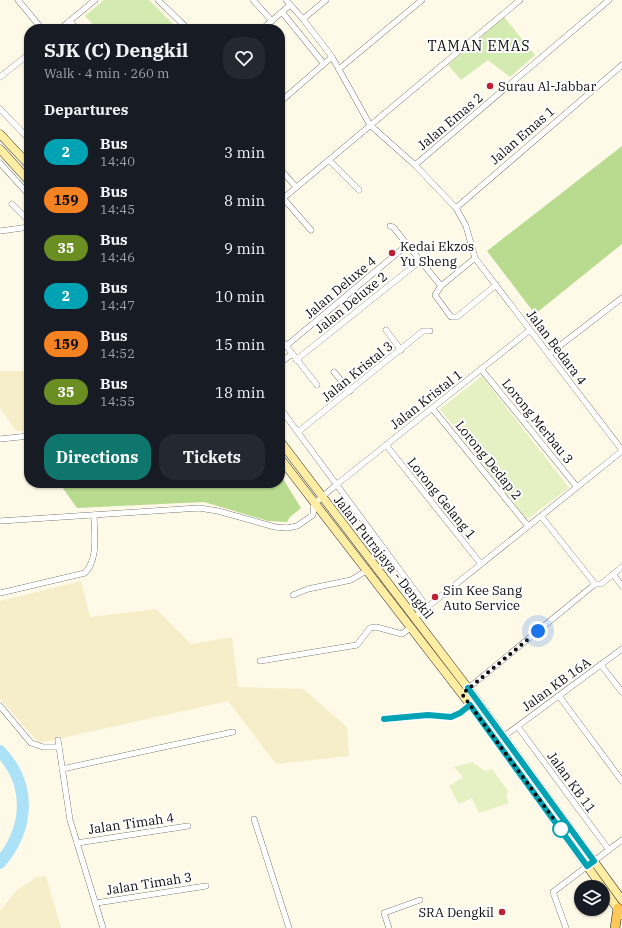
<!DOCTYPE html>
<html lang="en">
<head>
<meta charset="utf-8">
<style>
	:root { --surface:#171b24; --page:#242831; --text:#f1f3f6; --muted:#9ea1a6; --accent:#0f766e }
	body { margin:0; font-family:"IBM Plex Serif",serif; background:var(--page); color:var(--text); height:100vh; display:flex; flex-direction:column; font-size:15px; white-space:nowrap }
	* { box-sizing:border-box; margin:0 }
	p { font-size:13px; color:var(--muted) }
	.icon { flex:none; width:22px; height:22px; fill:none; stroke:currentColor; stroke-width:2; stroke-linecap:round; stroke-linejoin:round }
	.map { position:relative; flex:1; overflow:hidden }
	.details { position:absolute; left:24px; top:24px; width:261px; height:464px; display:flex; flex-direction:column; background:var(--surface); border-radius:16px; box-shadow:0 1px 3px #0004 }
	.details>* { flex:none }
	.badge { padding:0 8px; border-radius:13px; font-size:14px; line-height:26px }
	.fabs { position:absolute; left:574px; top:880px; display:grid; gap:8px }
	.fabs a { display:grid; place-items:center; width:36px; height:36px; border-radius:50%; background:var(--surface); box-shadow:0 1px 3px #0004; font-size:20px }
	.you { position:absolute; width:20px; height:20px; margin:-10px; border:3px solid #fff; border-radius:50%; background:#1a73e8; box-shadow:0 0 0 6px #1a73e833 }
	.map>.badge { position:absolute; translate:-50% -50%; box-shadow:0 0 0 2px #fff }
	h2 { padding:0 20px; font-size:15px; line-height:36px }
	.round { display:grid; place-items:center; flex:none; width:42px; height:42px; border-radius:16px; background:var(--page) }
	.headline { display:flex; align-items:center; justify-content:space-between; height:68px; padding:0 20px }
	h1 { font-size:19px; font-weight:700; line-height:30px }
	.action { display:flex; gap:8px; margin-top:auto; padding:8px 20px }
	.action a { flex:1; height:46px; border-radius:16px; background:var(--accent); color:#fff; font-size:16px; font-weight:700; line-height:46px; text-align:center }
	.action a+a { background:var(--page); color:var(--text) }
	ul { padding:0; list-style:none }
	li { display:flex; align-items:center; gap:12px; height:48px; padding:0 20px }
	li div { flex:1 }
	li b { display:block; font-size:15px }
	li em { font-style:normal }
	li .badge { min-width:44px; font-weight:700; text-align:center }
	.map>svg:first-child { display:block }
</style>
</head>
<body>
<div class="map">
<svg width="622" height="928" viewBox="0 0 622 928">
	<rect width="100%" height="100%" fill="#fff9e8"/>
	<g fill="#f5eec8">
		<polygon points="0,371 29,371 29,430 16,431 0,408"/>
		<polygon points="81,581 90,617 156,609 191,644 232,637 238,687 303,689 347,727 349,756 276,764 228,701 39,743 0,699 0,601"/>
		<polygon points="46,876 61,928 0,928 0,911 17,890 37,877"/>
	</g>
	<g fill="#d3eab1">
		<polygon points="104,0 149,0 178,29 97,29 85,16"/>
		<polygon points="504,17 535,55 510,77 488,60 461,80 448,65"/>
	</g>
	<g fill="#b8db90">
		<polygon points="622,146 622,244 535,314 487,251"/>
		<polygon points="280,474 301,508 290,517 287,522 268,521 204,502 77,508 59,483 280,483"/>
	</g>
	<g fill="#e5f1c3">
		<polygon points="482,376 569,488 526,520 440,409"/>
		<polygon points="472,762 485,771 492,769 508,791 506,796 509,803 479,813 472,798 459,804 449,786 463,777 454,767"/>
	</g>
	<g fill="none" stroke-linecap="round" stroke-linejoin="round">
		<path stroke="#abe2f8" stroke-width="12" d="M0,751c32,34 29,77 0,112"/>
		<g stroke="#3e3e3e" stroke-width="6">
			<g id="minor">
				<polyline points="18,0 42,29"/>
				<polyline points="158,0 188,29"/>
				<polyline points="253,0 272,21"/>
				<polyline points="286,0 303,19 332,57 370,125 415,165 456,208 466,226 475,258 622,450"/>
				<polyline points="282,12 324,64"/>
				<polyline points="303,19 326,0"/>
				<polyline points="70,21 76,29"/>
				<polyline points="60,29 95,0"/>
				<polyline points="262,29 290,5"/>
				<polyline points="339,69 422,0"/>
				<polyline points="0,77 29,54"/>
				<polyline points="280,102 332,57"/>
				<polyline points="0,109 29,139"/>
				<polyline points="329,160 359,190"/>
				<polyline points="0,163 29,195"/>
				<polyline points="415,165 609,0"/>
				<polyline points="280,169 296,187"/>
				<polyline points="283,198 311,230"/>
				<polyline points="280,201 520,0"/>
				<polyline points="12,204 29,221"/>
				<polyline points="456,208 622,65"/>
				<polyline points="390,226 393,227 441,286"/>
				<polyline points="0,231 29,227"/>
				<polyline points="475,258 441,286 435,295 451,317 457,317 496,285"/>
				<polyline points="386,330 401,350"/>
				<polyline points="280,338 317,385"/>
				<polyline points="286,346 407,245"/>
				<polyline points="549,354 622,298"/>
				<polyline points="296,360 420,261"/>
				<polyline points="280,363 292,354"/>
				<polyline points="481,369 577,487"/>
				<polyline points="334,372 350,391"/>
				<polyline points="280,408 427,607"/>
				<polyline points="432,408 528,526"/>
				<polyline points="298,432 423,331 430,331"/>
				<polyline points="0,439 29,436"/>
				<polyline points="386,445 481,564"/>
				<polyline points="541,516 595,584"/>
				<polyline points="0,521 199,508 218,511 275,527 287,528 297,526 313,515 314,504 336,485 530,330"/>
				<polyline points="613,574 622,586"/>
				<path d="M0,593l85,-20c14,-16 9,-39 9,-58"/>
				<polyline points="293,595 308,589 351,580 366,571"/>
				<polyline points="415,617 622,451"/>
				<polyline points="260,661 357,645 370,628 376,627 402,634 410,628"/>
				<polyline points="601,665 622,692"/>
				<polyline points="466,690 595,584 601,584 622,567"/>
				<polyline points="559,696 622,781"/>
				<polyline points="0,706 31,743 43,747 59,747"/>
				<polyline points="385,719 428,715 451,717 460,713 470,705"/>
				<polyline points="518,727 609,850"/>
				<polyline points="503,737 622,649"/>
				<polyline points="58,740 70,820 103,928"/>
				<polyline points="62,769 233,732"/>
				<polyline points="254,819 289,928"/>
				<polyline points="77,843 188,826"/>
				<polyline points="96,903 206,886"/>
				<polyline points="389,928 384,913 420,900"/>
				<polyline points="566,928 553,892 622,840"/>
			</g>
		</g>
		<g stroke="#2d2d2d" stroke-width="9">
			<g id="secondary">
				<polyline points="0,134 29,165"/>
				<polyline points="0,149 29,181"/>
				<polyline points="280,441 468,688 622,900"/>
				<polyline points="280,458 492,733 602,887"/>
				<polyline points="603,888 622,915"/>
			</g>
		</g>
		<g stroke="#1c1c1c" stroke-width="10">
			<polyline id="primary" points="615,928 618,908"/>
		</g>
		<use href="#minor" stroke="#fff" stroke-width="5.5"/>
		<use href="#secondary" stroke="#ffeda3" stroke-width="8"/>
		<use href="#primary" stroke="#fec859" stroke-width="9"/>
	</g>
	<g fill="none" stroke-linecap="round" stroke-linejoin="round">
		<g stroke="#fff" stroke-width="9">
			<polyline id="line" points="384,719 428,715 451,717 460,713 470,705 587,866 594,861 468,688"/>
		</g>
		<use href="#line" stroke="#00a3b4" stroke-width="6"/>
		<polyline stroke="#0b0b0b" stroke-width="4" stroke-dasharray="0 7.2" points="538,631 462,694 561,829"/>
	</g>
	<g fill="#be1f33" stroke="#fff" stroke-width="1.5">
		<circle cx="490" cy="86" r="4"/>
		<circle cx="392" cy="253" r="4"/>
		<circle cx="435" cy="597" r="4"/>
		<circle cx="502" cy="912" r="4"/>
	</g>
	<circle fill="#fff" stroke="#00a3b4" stroke-width="2" cx="561" cy="829" r="8"/>
	<g text-anchor="middle" stroke-width="4" stroke-linejoin="round" paint-order="stroke">
		<g font-size="13" fill="#0b0b0b" stroke="#fff" text-anchor="start">
			<text x="498" y="91">Surau Al-Jabbar</text>
			<text x="400" y="251">Kedai Ekzos<tspan x="400" dy="15">Yu Sheng</tspan></text>
			<text x="443" y="595">Sin Kee Sang<tspan x="443" dy="15">Auto Service</tspan></text>
			<text x="494" y="917" text-anchor="end">SRA Dengkil</text>
		</g>
		<g font-size="13" fill="#0b0b0b" stroke="#fff">
			<text transform="translate(450 121) rotate(-40)" y="5">Jalan Emas 2</text>
			<text transform="translate(522 135) rotate(-41)" y="5">Jalan Emas 1</text>
			<text transform="translate(340 287) rotate(-40)" y="5">Jalan Deluxe 4</text>
			<text transform="translate(351 302) rotate(-39)" y="5">Jalan Deluxe 2</text>
			<text transform="translate(557 347) rotate(53)" y="5">Jalan Bedara 4</text>
			<text transform="translate(357 371) rotate(-39)" y="5">Jalan Kristal 3</text>
			<text transform="translate(426 399) rotate(-38)" y="5">Jalan Kristal 1</text>
			<text transform="translate(538 421) rotate(51)" y="5">Lorong Merbau 3</text>
			<text transform="translate(489 460) rotate(51)" y="5">Lorong Dedap 2</text>
			<text transform="translate(442 498) rotate(51)" y="5">Lorong Gelang 1</text>
			<text transform="translate(384 557) rotate(52)" y="5">Jalan Putrajaya - Dengkil</text>
			<text transform="translate(556 684) rotate(-36)" y="5">Jalan KB 16A</text>
			<text transform="translate(572 782) rotate(54)" y="5">Jalan KB 11</text>
			<text transform="translate(131 823) rotate(-8)" y="5">Jalan Timah 4</text>
			<text transform="translate(149 883) rotate(-9)" y="5">Jalan Timah 3</text>
		</g>
		<g font-size="14" letter-spacing="1" fill="#0b0b0b" stroke="#fff">
			<text x="479" y="51">TAMAN EMAS</text>
		</g>
	</g>
</svg>
<div class="fabs">
<a><svg class="icon" aria-label="layers" viewBox="0 0 24 24"><path d="M12 4l9 5-9 5-9-5zM3 14l9 5 9-5"/></svg></a>
</div>
<div class="you" style="left:538px;top:631px"></div>
<section class="details">
<div class="headline"><div><h1>SJK (C) Dengkil</h1><p>Walk · 4 min · 260 m</p></div><a class="round"><svg class="icon" aria-label="heart" viewBox="0 0 24 24"><path d="M12 20l-8-8c-3-5 5-10 8-4 3-6 11-1 8 4z"/></svg></a></div>
<h2>Departures</h2>
<ul>
<li><span class="badge" style="background:#00a3b4;color:#fff">2</span><div><b>Bus</b><p>14:40</p></div><em>3 min</em></li>
<li><span class="badge" style="background:#f58220;color:#111">159</span><div><b>Bus</b><p>14:45</p></div><em>8 min</em></li>
<li><span class="badge" style="background:#6b8e23;color:#fff">35</span><div><b>Bus</b><p>14:46</p></div><em>9 min</em></li>
<li><span class="badge" style="background:#00a3b4;color:#fff">2</span><div><b>Bus</b><p>14:47</p></div><em>10 min</em></li>
<li><span class="badge" style="background:#f58220;color:#111">159</span><div><b>Bus</b><p>14:52</p></div><em>15 min</em></li>
<li><span class="badge" style="background:#6b8e23;color:#fff">35</span><div><b>Bus</b><p>14:55</p></div><em>18 min</em></li>
</ul>
<div class="action"><a>Directions</a><a>Tickets</a></div>
</section>
</div>
</body>
</html>
